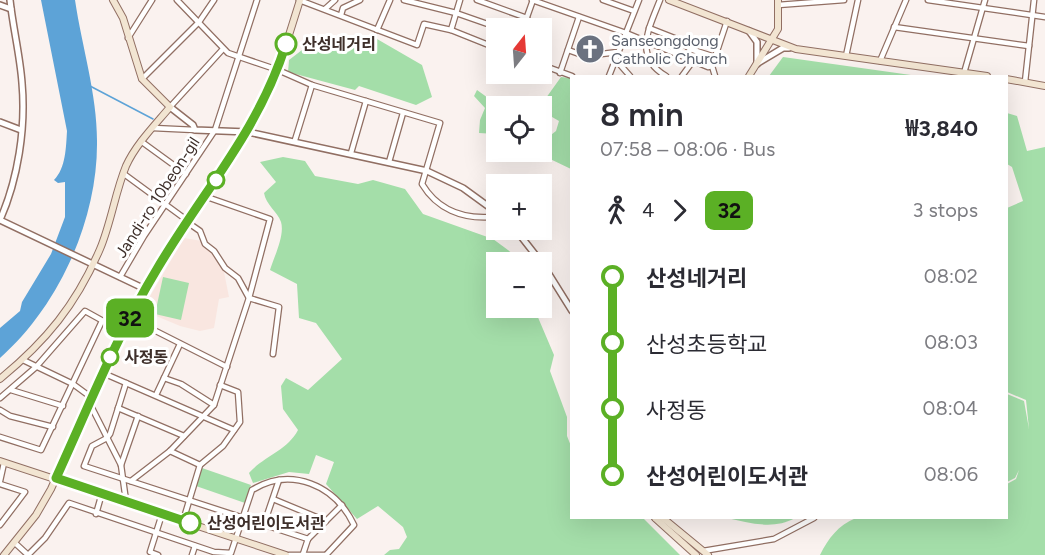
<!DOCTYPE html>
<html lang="en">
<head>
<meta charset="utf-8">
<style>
	:root { --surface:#fff; --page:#f7f7f7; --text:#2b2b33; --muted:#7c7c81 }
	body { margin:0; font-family:Figtree,"Noto Sans KR",sans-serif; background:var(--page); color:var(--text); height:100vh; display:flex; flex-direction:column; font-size:22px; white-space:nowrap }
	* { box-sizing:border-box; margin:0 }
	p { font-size:20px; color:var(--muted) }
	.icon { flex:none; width:33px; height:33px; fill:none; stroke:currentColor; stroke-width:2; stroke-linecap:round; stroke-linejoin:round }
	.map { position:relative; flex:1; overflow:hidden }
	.details { position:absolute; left:570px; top:75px; width:438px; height:444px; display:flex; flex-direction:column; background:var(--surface); border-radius:0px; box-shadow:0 6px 24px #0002 }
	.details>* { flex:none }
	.badge { padding:0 12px; border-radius:9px; font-size:21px; line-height:39px }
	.needle { width:39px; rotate:17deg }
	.tools { position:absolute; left:486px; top:18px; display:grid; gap:12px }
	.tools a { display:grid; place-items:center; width:66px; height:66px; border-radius:0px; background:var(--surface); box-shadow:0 6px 24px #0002; font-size:30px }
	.map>.badge { position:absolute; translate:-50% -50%; box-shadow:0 0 0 3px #fff }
	.legs { display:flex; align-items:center; gap:9px; height:66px; padding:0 30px; font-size:20px }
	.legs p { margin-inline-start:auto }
	.head { display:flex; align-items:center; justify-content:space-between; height:102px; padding:0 30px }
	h1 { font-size:33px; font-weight:600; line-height:45px }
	ul { padding:0 30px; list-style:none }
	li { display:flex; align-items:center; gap:21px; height:66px; font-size:22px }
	li i { display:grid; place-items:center; width:9px; height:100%; margin:0 8px; background:currentColor }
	li i::after { content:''; width:15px; height:15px; margin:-8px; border:4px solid; border-radius:50%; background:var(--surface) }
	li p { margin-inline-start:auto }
	li:first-child i { background:linear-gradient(#0000 50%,currentColor 0) }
	li:last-child i { background:linear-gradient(currentColor 50%,#0000 0) }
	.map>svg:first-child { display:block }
</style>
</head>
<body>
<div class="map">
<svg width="1045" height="555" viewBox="0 0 1045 555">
	<rect width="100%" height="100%" fill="#faf2ef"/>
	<polygon fill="#f9e6e0" points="184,238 202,241 213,252 223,267 229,297 219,299 214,328 200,331 180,326 142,310"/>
	<g fill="#a4dea9">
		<polygon points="355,35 377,39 422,65 432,97 416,105 359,86 355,90 288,72 289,60 315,40 327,38 332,44"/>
		<polygon points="783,57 918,76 769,76"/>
		<polygon points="561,77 571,78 571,169 548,158 542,142 556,131 559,121 545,113 542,114 542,106 536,106 546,98"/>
		<polygon points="477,90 495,103 507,106 496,106 496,134 479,133 480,120 485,108 474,96"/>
		<path d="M1007,113l10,3 10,35 18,-4v408h-225c8,-16 18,-30 36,-37h150l1,-34 9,-5 3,-9 -4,8 -8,4v-88l17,7 5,28 -3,-29 -19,-8v-184l16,-7 -11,-34 -5,-3z"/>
		<path d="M283,157l22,4 10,15 43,8 15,-4 32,9 18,25 70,25 31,23h-28v46h38l20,47 -4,16 17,46v19l4,10 1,72h71l37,37h-296l6,-5 9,-1 8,-12 -4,-10 -25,-21 -21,13 -31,-35 8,-22 -18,-7 -7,19 -20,-2 -36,11 -4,-10c15,-17 38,-22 49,-43l-15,-21 -2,-23 5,-8 22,12 34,-31 -26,-36 -17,-5 -2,-34 -27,-14c4,-13 15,-35 11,-48 -4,-11 -15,-17 -17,-29l12,-11 -16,-20z"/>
		<polygon points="163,277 189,283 181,320 155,314"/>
		<polygon points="202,468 251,485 245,503 196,486"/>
		<path d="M727,518h68c-21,12 -46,5 -68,0z"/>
	</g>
	<path fill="#5da3d7" d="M41,0h34c7,47 22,94 22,141 1,78 -38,165 -97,217v-30l20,-17 2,-9 29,-48 14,-37v-35l-7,1 -4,-3c12,-12 12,-33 13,-49z"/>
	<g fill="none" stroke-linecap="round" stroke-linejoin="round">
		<polyline stroke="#5da3d7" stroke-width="1.5" points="90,86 153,119"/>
		<g stroke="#916f63" stroke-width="7">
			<g id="minor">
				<path d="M177,0l51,53 50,17 34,15 128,38 -18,61c15,25 40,35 69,33l5,-6"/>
				<polyline points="299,0 417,45 424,24 451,30 496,48"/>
				<polyline points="404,0 456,13 499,28"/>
				<polyline points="477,0 527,18"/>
				<polyline points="532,0 626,33 708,67 712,66"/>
				<polyline points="603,0 634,11"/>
				<path d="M660,0c-11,28 -27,57 6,76"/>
				<polyline points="928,0 1045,17"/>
				<polyline points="778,5 844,0"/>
				<polyline points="325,9 335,0"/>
				<polyline points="341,15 343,8 360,0"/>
				<polyline points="894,27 1029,46"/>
				<polyline points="523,28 533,0"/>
				<polyline points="649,28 677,39 690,49 715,57"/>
				<polyline points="377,30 390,0"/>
				<polyline points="451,30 460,0"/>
				<polyline points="128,38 152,0"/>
				<polyline points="568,50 585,56 618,52"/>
				<polyline points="846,56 858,0"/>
				<polyline points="615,59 630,76"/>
				<polyline points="880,61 906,0"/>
				<polyline points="542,65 572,76"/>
				<polyline points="560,73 579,17"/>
				<polyline points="964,73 985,0"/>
				<polyline points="609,76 639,0"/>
				<polyline points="682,76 693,61"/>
				<polyline points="715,76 712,66 727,21"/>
				<polyline points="142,79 199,22 214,0"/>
				<polyline points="1025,82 1034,0"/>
				<polyline points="170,107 223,49"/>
				<polyline points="153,128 195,130"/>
				<polyline points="295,140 312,85"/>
				<polyline points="142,142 186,174"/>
				<polyline points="351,153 366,101"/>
				<polyline points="389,162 403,113"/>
				<polyline points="124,174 188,221"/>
				<polyline points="187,222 200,231 205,244 214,251 225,268 238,278 249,298 279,307 273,354"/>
				<polyline points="120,277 144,236 215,130 257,0"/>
				<polyline points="130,318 227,367"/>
				<polyline points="23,360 73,384 92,398"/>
				<polyline points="103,373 234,430"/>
				<polyline points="164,378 181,384 214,405"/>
				<polyline points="126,383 110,434 107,438 92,446 84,466 308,539"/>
				<polyline points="11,390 63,406"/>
				<polyline points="156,395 180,344"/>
				<polyline points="0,398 36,367 85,311 123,332"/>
				<polyline points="90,404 121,465 126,501"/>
				<polyline points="118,408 184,436"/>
				<polyline points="0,410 10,416 53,427"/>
				<polyline points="0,437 41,450 102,321"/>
				<polyline points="170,451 200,465"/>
				<polyline points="121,465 138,416"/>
				<polyline points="0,481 4,463"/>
				<polyline points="131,481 170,451 214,405 249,298 270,219 204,196"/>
				<polyline points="0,484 25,492 0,525"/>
				<polyline points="273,499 326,521"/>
				<polyline points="96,514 102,493"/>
				<polyline points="183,521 200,465 223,446 240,422 238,392 220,385"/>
				<polyline points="264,524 279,480"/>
				<polyline points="308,539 342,505"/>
				<polyline points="15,543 28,555"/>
				<polyline points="703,551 774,539 814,518"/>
				<polyline points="303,554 308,539"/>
				<path d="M28,555l17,-17 24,-35 145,49 17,1 21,-63c39,-24 83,-5 102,35l-28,30"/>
				<polyline points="158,555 150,552 162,514"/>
				<polyline points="192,555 195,546"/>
				<polyline points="289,555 325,555"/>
			</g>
		</g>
		<g stroke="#916f63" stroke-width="8">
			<g id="tertiary">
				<path d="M10,0c3,28 10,55 12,83 4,45 -4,96 -22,137l145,69"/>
				<polyline points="0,5 11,9"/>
				<polyline points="749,31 757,42 757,64"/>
				<polyline points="758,63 783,48 789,48"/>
				<polyline points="170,107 193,125 195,130 248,132 427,171 463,188 496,212"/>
				<polyline points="0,122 21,130"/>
				<polyline points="516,230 541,262"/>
				<polyline points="542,263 572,311"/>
			</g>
		</g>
		<g stroke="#916f63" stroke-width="8">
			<g id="secondary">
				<polyline points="669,0 796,49 987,76"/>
				<polyline points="749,76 778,29 778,0"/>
				<polyline points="1006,79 1045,86"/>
				<path d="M0,379c46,-38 76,-74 100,-130 11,-26 15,-56 26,-83 10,-22 29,-41 44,-59l-28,-28 -19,-61 -10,-18"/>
				<polyline points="0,461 286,555"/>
				<polyline points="655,518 696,555"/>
				<polyline points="663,518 708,555"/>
				<polyline points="4,555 36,515 51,489 103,373 145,289 254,121 278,70 300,0"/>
			</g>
		</g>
		<use href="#minor" stroke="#fff" stroke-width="4.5"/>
		<use href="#tertiary" stroke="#fff" stroke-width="5"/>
		<use href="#secondary" stroke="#f2e5d2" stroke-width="6"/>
	</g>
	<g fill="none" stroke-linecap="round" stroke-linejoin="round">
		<g stroke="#fff" stroke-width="14">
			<path id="line-1" d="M190,523l-134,-45c32,-70 61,-143 101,-209 46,-78 101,-137 129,-225"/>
		</g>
		<use href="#line-1" stroke="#5bb025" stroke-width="9"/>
	</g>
	<defs>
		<g id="church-disc" transform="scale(1.5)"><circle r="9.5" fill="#6b7280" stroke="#fff"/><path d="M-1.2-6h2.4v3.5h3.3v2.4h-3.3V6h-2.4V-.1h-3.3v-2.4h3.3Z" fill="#fff"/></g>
	</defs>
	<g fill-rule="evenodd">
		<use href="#church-disc" x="590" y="49"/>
	</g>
	<g fill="#fff" stroke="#5bb025" stroke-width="3">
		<circle cx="286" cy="44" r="10"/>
		<circle cx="216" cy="180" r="8"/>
		<circle cx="110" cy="357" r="8"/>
		<circle cx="190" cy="523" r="10"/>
	</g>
	<g text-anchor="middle" stroke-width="6" stroke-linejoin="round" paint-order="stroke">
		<g font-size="16" fill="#5b616d" stroke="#fff" text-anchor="start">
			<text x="611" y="46">Sanseongdong<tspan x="611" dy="18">Catholic Church</tspan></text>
		</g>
		<g font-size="16" font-weight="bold" fill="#3e2f2a" stroke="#fff" text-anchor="start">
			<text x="302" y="50">산성네거리</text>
			<text x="124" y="363">사정동</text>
			<text x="207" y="529">산성어린이도서관</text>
		</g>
		<g font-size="16" fill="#3e2f2a" stroke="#fff">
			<text transform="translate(157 197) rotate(-57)" y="6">Jandi-ro 10beon-gil</text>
		</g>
	</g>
</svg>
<div class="tools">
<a><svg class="needle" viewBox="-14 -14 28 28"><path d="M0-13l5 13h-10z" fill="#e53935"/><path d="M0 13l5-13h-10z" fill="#7c7c81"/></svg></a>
<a><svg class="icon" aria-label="locate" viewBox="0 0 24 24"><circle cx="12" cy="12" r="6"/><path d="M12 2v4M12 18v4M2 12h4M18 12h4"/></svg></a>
<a>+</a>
<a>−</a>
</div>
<b class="badge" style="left:130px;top:318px;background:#5bb025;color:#111">32</b>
<section class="details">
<div class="head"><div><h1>8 min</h1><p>07:58 – 08:06 · Bus</p></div><b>₩3,840</b></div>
<div class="legs"><svg class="icon" aria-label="walk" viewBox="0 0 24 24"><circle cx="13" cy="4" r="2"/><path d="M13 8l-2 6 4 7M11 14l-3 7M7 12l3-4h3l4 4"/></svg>4<svg class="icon" aria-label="forward" viewBox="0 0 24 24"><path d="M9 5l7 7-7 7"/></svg><b class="badge" style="background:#5bb025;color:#111">32</b><p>3 stops</p></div>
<ul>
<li><i style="color:#5bb025"></i><b>산성네거리</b><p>08:02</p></li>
<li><i style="color:#5bb025"></i><span>산성초등학교</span><p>08:03</p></li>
<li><i style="color:#5bb025"></i><span>사정동</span><p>08:04</p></li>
<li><i style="color:#5bb025"></i><b>산성어린이도서관</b><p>08:06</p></li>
</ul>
</section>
</div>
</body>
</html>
